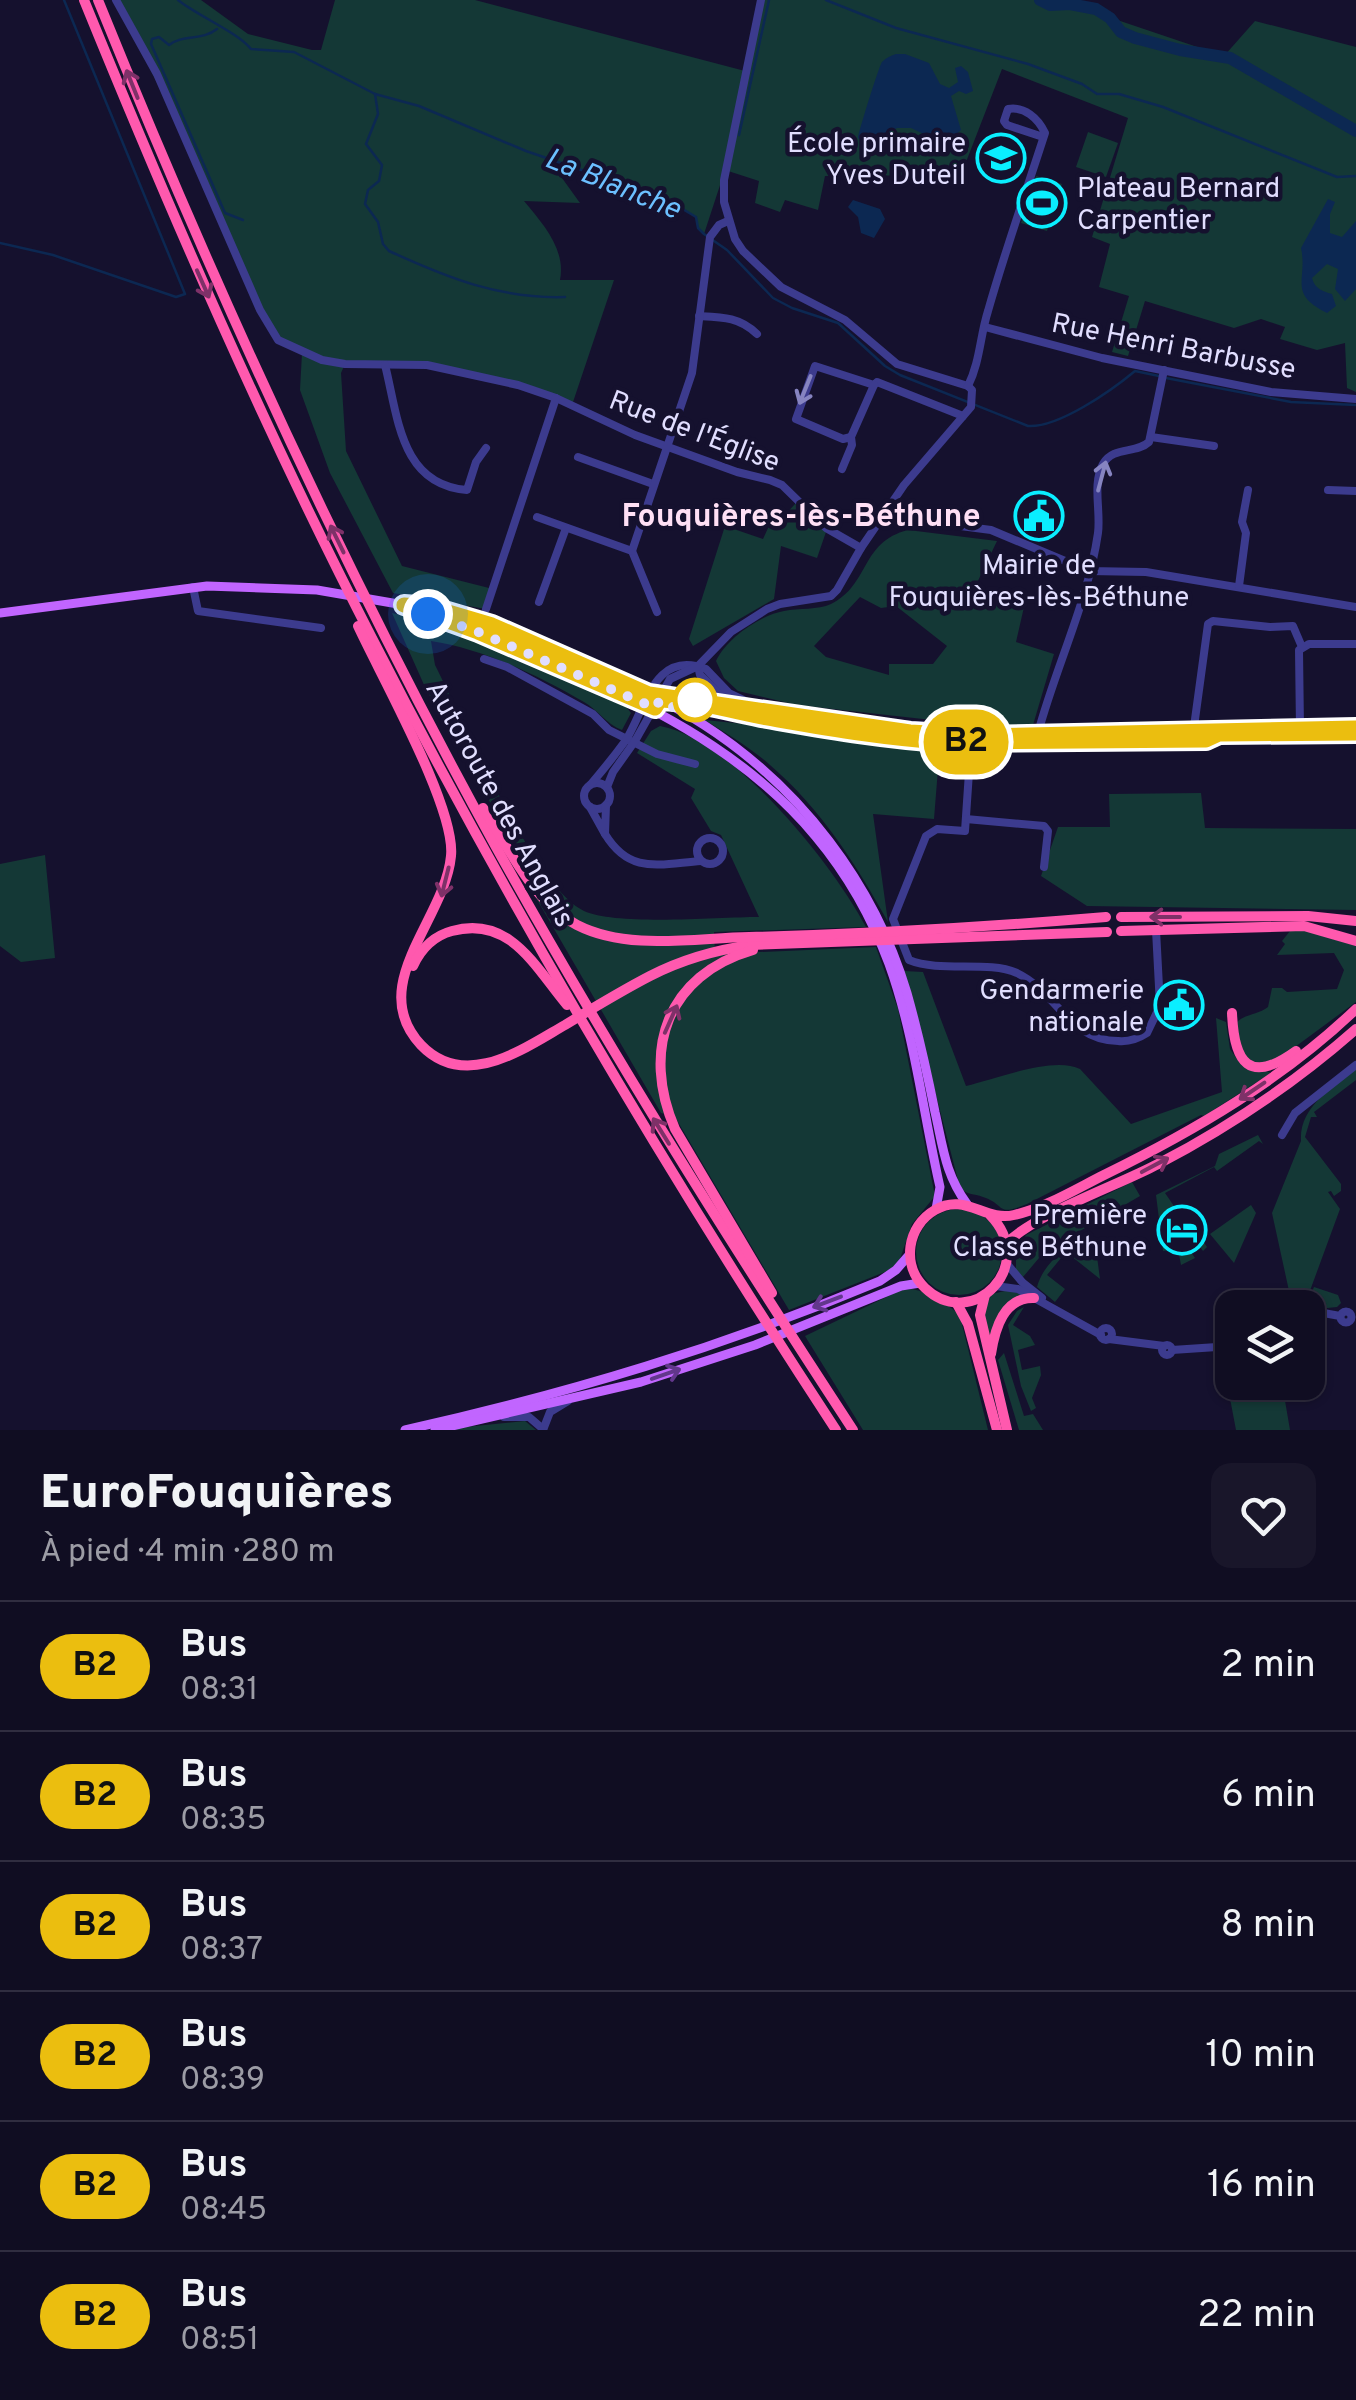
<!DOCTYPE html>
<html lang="fr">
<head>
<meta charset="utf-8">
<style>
	:root { --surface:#100d22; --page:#19162a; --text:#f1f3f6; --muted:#9c9ca5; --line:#302d40 }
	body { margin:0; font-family:Overpass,sans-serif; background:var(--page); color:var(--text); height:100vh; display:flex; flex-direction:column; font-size:38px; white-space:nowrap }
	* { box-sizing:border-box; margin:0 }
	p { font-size:32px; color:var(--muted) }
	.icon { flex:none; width:55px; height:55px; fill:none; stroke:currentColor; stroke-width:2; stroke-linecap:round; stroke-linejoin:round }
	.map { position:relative; height:1430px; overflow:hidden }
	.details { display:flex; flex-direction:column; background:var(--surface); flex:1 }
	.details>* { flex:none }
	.badge { padding:0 20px; border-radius:32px; font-size:35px; line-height:65px }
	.fabs { position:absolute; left:1215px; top:1290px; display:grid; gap:20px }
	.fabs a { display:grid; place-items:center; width:110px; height:110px; border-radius:20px; background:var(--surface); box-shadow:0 2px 8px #0004,0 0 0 2px var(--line); font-size:50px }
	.you { position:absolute; width:50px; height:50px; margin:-25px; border:8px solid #fff; border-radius:50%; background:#1a73e8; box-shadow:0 0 0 15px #1a73e833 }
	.map>.badge { position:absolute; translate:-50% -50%; box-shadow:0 0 0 5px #fff }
	.round { display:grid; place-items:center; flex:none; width:105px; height:105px; border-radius:20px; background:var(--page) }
	.headline { display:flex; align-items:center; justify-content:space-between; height:170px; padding:0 40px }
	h1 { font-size:48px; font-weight:800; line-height:75px }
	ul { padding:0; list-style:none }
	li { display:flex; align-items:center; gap:30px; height:130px; padding:0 40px; border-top:2px solid var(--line) }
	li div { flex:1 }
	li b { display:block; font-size:38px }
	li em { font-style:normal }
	li .badge { min-width:110px; font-weight:700; text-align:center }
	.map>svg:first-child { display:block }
</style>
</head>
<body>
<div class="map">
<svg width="1356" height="1430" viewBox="0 0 1356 1430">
	<rect width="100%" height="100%" fill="#15112e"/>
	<g fill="#143836" fill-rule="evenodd">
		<path d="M116,0h85l47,34 64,16h9l14,-50h140l270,71 16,-71h297l166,56 31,-35 101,26v345l-9,-4 -2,-45 -28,7 -37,-11 5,-12 -24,-8 -27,9 -89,-27 -17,55 -16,-4 17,-56 -30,-9 11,-43 -18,-7 36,-119 -126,-49 -41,106 -136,1 -7,34 -33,-10 -5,12 -25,-9 4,-22 -34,-11 -21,64 -6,-6 -2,-11 -30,-18 -111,-38 7,17 18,25 -56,-2c19,23 42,48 36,79h54l-42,125 -16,-7 -129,-33 -82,-1 -4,9 5,78 56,115 91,23 -7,20 -93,-16 -63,-120 -30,-83 2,-37 -24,-13 -12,-18 -59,-138z"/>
		<polygon points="1088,132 1118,143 1106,177 1076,167"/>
		<polygon points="1036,176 1062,184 1047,231 1021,223"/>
		<polygon points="796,503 826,532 817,558 781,546 774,599 693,646 689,639 725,526 763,539 774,515 782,518"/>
		<path d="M908,530l89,11 -21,44 48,22 -8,35 38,12 -21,71 -38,2 -198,-22 -59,-14 -14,-13 -8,-17c10,-22 44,-46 68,-50 15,-3 34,-1 47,-7 39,-19 29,-62 77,-74zM860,597l21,11 15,-2 51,40 -14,18h-44v11l-63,-18 -12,-11z"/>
		<path d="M392,613l61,15 168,72 10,13 -9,17c-16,-6 -24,-20 -38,-28 -46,-27 -101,-53 -153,-61l4,24c27,53 100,224 149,246 32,15 136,6 175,6l-38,-82 -10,-4 -20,-33 4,-9 -58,-36 14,-22 9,-5c73,13 173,138 206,201l-152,5 1,22 161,-7 22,62 37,187 -23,28 -12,35 -10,11 -101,40 -114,-193 -14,-4 -129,-222 8,-10 -59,-93 -56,-101z"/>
		<path d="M705,720l235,24 -6,75 -61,-5 15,108c-32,-58 -67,-113 -118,-157 -19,-17 -43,-31 -65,-45z"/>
		<polygon points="1201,793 1205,828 1356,829 1356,910 1087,906 1041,876 1058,827 1110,827 1109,794"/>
		<polygon points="45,855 55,958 21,962 0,946 0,864"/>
		<path d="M1299,929l57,17v56l-80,59 -18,3 -16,-9 -6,-32c8,-9 22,-8 32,-16l4,-19h10l5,4 50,-3 7,-19 -10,-17 -57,2 8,-11 -3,-3 8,-10z"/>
		<path d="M904,971l19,1 43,114c30,-7 87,-30 114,-17l51,55 91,-32 -6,-74 10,4 4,27 7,10 34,14 -67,43 -3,-1 -174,89c-32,13 -20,1 -44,-7 -10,-4 -14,-1 -23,-9z"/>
		<path d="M1356,1068v12l-42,32 3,5h-6l-6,20 36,47v7l-7,5 -3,-5 -3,1 12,17 -36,98 -13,-7 -19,-87 29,-72c-2,-34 31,-53 55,-73z"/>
		<polygon points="1258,1135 1263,1144 1259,1141 1217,1171 1214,1167 1165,1193 1176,1209 1180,1207 1207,1247 1203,1251 1175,1213 1168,1218 1195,1258 1181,1265 1178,1249 1163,1251 1156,1195 1215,1166 1219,1154"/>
		<polygon points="1132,1182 1140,1196 1044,1252 1023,1277 1016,1270 1016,1255 1026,1235"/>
		<polygon points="1251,1205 1256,1213 1234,1263 1210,1234"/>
		<circle cx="959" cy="1252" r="43"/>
		<path d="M1083,1236l13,13 4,30 -34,-27 -19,23 18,14 -10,13 -18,-15c6,-23 28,-39 46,-51z"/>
		<polygon points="1314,1287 1338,1295 1341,1303 1337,1307 1308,1310 1305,1307"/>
		<path d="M912,1289c16,3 37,15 48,27l28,114h-125l-58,-94 96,-46z"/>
		<polygon points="1009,1290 1023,1295 988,1339 984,1309 992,1294"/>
		<polygon points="1024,1307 1013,1325 1030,1336 1035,1345 1018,1350 1022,1370 1040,1366 1041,1375 1032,1398 1036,1408 1031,1411 1021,1386 1008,1325 1017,1311"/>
		<polygon points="1232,1350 1232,1382 1282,1383 1290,1430 1236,1430 1221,1351"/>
		<polygon points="1004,1353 1024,1416 1033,1414 1043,1430 1019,1430 998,1360"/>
		<polygon points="525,1421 536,1430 435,1430"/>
	</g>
	<g fill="#0c2852">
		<path d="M896,54h9l24,9 11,21 9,4 9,-6 -3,-14 6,-2 7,6 5,19 -7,3 -7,-3 -8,5 10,34 -16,14 -34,-16h-14l-14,8 -12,-1 -9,7 -4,-4c0,-4 21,-72 24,-76 4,-4 8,-6 14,-8z"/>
		<path d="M1328,199l7,3 -5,12v19l12,4 14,-16v68l-11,12 -10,-12 3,-20 -11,-5 -15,14c3,11 10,13 20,16l4,12 -9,7c-40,-20 -19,-33 -26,-65z"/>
		<polygon points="853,200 880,209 885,219 874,238 861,233 858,217 848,207"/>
	</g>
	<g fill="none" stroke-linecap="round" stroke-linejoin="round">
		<g stroke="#0c2852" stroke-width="2.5">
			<path d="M178,0c20,16 59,32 73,49l43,3 81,42 44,12 107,45 140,48 30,18 2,11 6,6 23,16 46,48 19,10 46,15 47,43 15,9 128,51c30,2 83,-35 107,-55l24,5"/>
			<polyline points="826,0 896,28 1028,64 1082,84 1097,94 1119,94 1163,107 1337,177 1356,176"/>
			<path d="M217,29c-15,12 -34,5 -48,16l-10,-8 -7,2 -1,5 74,169 18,7"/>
			<path d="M375,94l3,20 -12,30 16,21 -3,16 -11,9 -3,14 13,18 5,22 6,7c59,27 111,48 176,46"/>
			<polyline points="739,135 769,0"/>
			<polyline points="0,243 53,255 176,297 185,294 64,0"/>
			<polyline points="1166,378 1291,402 1356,405"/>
		</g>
		<polyline stroke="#0c2852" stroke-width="12" points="1040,0 1050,5 1070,4 1096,9 1110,18 1121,32 1135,38 1180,50 1230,58 1356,131"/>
		<g stroke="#3c3b8e" stroke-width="8">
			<polyline points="116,0 157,74 260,310 278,340 322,360 345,364 427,365 518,385 556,398 635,435 737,472 770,480 782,485 826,528 861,548"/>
			<polyline points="761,0 724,180 724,202 735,239 743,251 781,287 845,320 897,364 968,386"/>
			<path d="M699,316c23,1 41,1 58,18"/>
			<polyline points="985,327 1102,358 1271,392 1356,399"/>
			<path d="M385,365c13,51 15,120 82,125l9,-28 10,-14"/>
			<path d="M968,386c12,-24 12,-50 20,-75 17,-60 38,-119 57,-178 -7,-15 -21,-27 -37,-24l-4,12 3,4 36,12"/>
			<polyline points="851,437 843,439 796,419 815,366 874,385 877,382 963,416"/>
			<polyline points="1151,437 1214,446"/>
			<polyline points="578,457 653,484"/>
			<polyline points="842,469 852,445 851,437 874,385"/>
			<polyline points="1328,490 1356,491"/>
			<polyline points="884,516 991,530 1089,571 1146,572 1356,607"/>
			<polyline points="537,517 632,551 657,612"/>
			<polyline points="632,551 692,373 710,237 719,225 728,221"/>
			<polyline points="1239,586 1246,533 1242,522 1248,490"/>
			<polyline points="193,587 198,611 321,628"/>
			<polyline points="539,602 566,528"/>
			<polyline points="486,609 556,398"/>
			<polyline points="484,659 507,667 593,714 609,730 657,754 695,764"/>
			<polyline points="698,666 700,675 739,712 919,741 1356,739"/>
			<polyline points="1300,729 1299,650 1309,644 1356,644"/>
			<path d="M1038,733c18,-67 50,-131 60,-200 3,-22 -6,-49 5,-69 10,-18 33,-10 46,-22l15,-72"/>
			<polyline points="1193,734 1208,624 1213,621 1270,627 1293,626 1302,647"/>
			<path d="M971,743l-6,88 -28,-2 -11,7 -33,83 16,41c32,13 78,0 108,13 40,19 52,68 101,68 11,1 20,-2 29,-8l13,-27 -4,-76"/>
			<circle cx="597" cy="796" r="13"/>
			<path d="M591,784c12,-14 24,-29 35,-44 20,-32 28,-91 80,-71l23,24 23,11c199,39 402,25 604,24"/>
			<polyline points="607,787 613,772 635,741 670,679 698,666 731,632 767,609 780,604 831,596 837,590 861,548 904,485 971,407 972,390 968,386"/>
			<polyline points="590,807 605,834 606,805"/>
			<polyline points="966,819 1044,826 1048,831 1044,867"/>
			<path d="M605,834c25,41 54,30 96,27"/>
			<circle cx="710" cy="851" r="13"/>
			<polyline points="1282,1135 1295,1113 1356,1065"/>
			<polyline points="1007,1264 1023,1283 1042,1298"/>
			<polyline points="996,1286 1018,1289 1101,1335"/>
			<circle cx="1346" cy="1317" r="5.5"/>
			<polyline points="1308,1314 1318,1312 1340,1316"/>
			<circle cx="1106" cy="1334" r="6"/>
			<polyline points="1109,1339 1164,1346"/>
			<circle cx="1167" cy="1350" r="5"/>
			<polyline points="1172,1350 1232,1346"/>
			<polyline points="504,1417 529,1417 543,1429"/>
			<polyline points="543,1430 550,1412 568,1401"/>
		</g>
		<g stroke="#c165ff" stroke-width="9">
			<path d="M411,608c196,77 397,138 478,356 26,72 34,149 51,223l-4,22"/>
			<path d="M0,613l207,-27 110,4 87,15h13c58,10 112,34 165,58 41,19 84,37 122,62 96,62 170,158 203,268 11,39 20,79 28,119 8,35 10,62 32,92"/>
			<path d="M405,1430c165,-37 318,-83 475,-149l16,-11 14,-16"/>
			<polyline points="435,1430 641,1382 755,1345 901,1286 920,1283"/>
		</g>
		<g stroke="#ff59ae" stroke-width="10">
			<path d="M84,0c88,216 181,430 288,638 139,272 296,536 464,792"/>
			<path d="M98,0c117,289 247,573 398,847 111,200 232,392 357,583"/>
			<path d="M358,626c23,50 98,182 93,230 -6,64 -86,129 -30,189 44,46 102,4 144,-20 28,-17 56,-34 85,-49 33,-17 65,-26 101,-31l356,-13"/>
			<path d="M483,808c26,40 50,94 94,117 51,26 117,13 172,12 119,-3 238,-10 357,-20"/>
			<polyline points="1121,917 1308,916 1356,921"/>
			<polyline points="1121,931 1304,926 1356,941"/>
			<path d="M753,950c-86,25 -112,100 -78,179l97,164"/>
			<path d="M413,966c8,-17 20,-30 39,-35 58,-16 83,36 115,74"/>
			<path d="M1232,1013c2,50 17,72 64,38"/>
			<path d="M990,1215c49,50 -18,118 -65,73 -24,-23 -18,-62 10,-78 30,-18 50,12 79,5 31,-7 62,-26 90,-40 90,-44 179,-96 252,-166"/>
			<path d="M1007,1243c28,-29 112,-58 151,-79 71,-37 138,-82 198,-135"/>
			<polyline points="985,1295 980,1315 1007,1430"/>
			<polyline points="956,1302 968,1324 997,1430"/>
			<path d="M991,1354c4,-26 13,-57 43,-56"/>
		</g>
	</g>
	<defs><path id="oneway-shaft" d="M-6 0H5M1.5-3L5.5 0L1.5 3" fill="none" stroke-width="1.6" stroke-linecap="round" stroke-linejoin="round" transform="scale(2.5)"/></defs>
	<g stroke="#7e3168">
		<use href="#oneway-shaft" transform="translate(132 84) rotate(-112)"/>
		<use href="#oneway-shaft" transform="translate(203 284) rotate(66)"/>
		<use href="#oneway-shaft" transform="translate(337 539) rotate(-116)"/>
		<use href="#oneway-shaft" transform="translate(445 882) rotate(104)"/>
		<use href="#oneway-shaft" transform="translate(1165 917) rotate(180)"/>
		<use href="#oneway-shaft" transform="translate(671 1019) rotate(-66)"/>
		<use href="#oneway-shaft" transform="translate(1252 1091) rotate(146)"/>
		<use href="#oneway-shaft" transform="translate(661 1131) rotate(-122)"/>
		<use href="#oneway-shaft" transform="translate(1155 1165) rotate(-28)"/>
	</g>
	<g stroke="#8684c1">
		<use href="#oneway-shaft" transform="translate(805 390) rotate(112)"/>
		<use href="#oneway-shaft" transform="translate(1102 476) rotate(-75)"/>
	</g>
	<g stroke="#62378c">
		<use href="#oneway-shaft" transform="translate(827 1302) rotate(159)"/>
		<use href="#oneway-shaft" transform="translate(666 1374) rotate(-19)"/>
	</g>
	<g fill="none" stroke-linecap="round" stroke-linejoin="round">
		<g stroke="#fff" stroke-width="22">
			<path id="line" d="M1356,728l-377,8 -69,-4 -261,-38 -157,-69 -61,-18 -27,-2 74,27 177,76 5,-8c36,1 71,11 107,18 58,10 119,21 177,24l262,-2 13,-6 137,-1"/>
		</g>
		<use href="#line" stroke="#ebbe0f" stroke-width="15"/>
		<polyline stroke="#e1deff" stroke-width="10" stroke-dasharray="0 18" points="428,614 478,632 655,708 660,700 686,714 695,700"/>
	</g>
	<defs>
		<g id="school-ring" transform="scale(2.5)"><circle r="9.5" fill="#15112e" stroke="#0aeeff" stroke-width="1.5"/><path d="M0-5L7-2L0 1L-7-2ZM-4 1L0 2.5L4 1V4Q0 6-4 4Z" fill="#0aeeff"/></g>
		<g id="stadium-ring" transform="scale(2.5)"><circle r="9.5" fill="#15112e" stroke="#0aeeff" stroke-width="1.5"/><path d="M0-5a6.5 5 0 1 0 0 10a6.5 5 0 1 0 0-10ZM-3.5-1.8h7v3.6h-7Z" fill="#0aeeff"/></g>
		<g id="civic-ring" transform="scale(2.5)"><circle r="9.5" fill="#15112e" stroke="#0aeeff" stroke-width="1.5"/><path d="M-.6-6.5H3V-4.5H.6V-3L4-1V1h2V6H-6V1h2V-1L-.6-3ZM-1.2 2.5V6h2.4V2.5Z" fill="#0aeeff"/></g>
		<g id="hotel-ring" transform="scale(2.5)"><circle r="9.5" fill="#15112e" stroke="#0aeeff" stroke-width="1.5"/><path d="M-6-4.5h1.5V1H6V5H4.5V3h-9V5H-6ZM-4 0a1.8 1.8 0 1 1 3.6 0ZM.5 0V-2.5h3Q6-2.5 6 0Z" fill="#0aeeff"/></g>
	</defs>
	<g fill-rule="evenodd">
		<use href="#school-ring" x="1001" y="158"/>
		<use href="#stadium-ring" x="1042" y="203"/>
		<use href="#civic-ring" x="1039" y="516"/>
		<use href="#civic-ring" x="1179" y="1005"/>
		<use href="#hotel-ring" x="1182" y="1230"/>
	</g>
	<circle fill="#fff" stroke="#ebbe0f" stroke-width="5" cx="695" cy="700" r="20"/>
	<g text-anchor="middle" stroke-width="9" stroke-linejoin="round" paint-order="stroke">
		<g font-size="28" fill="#e1deff" stroke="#15112e" text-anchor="end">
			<text x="966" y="152">École primaire<tspan x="966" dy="32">Yves Duteil</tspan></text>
			<text x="1077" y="197" text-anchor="start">Plateau Bernard<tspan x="1077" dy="32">Carpentier</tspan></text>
			<text x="1039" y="574" text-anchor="middle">Mairie de<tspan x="1039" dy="32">Fouquières-lès-Béthune</tspan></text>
			<text x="1144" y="999">Gendarmerie<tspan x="1144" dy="32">nationale</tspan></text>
			<text x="1147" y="1224">Première<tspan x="1147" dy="32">Classe Béthune</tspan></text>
		</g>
		<g font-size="28" fill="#e1deff" stroke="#15112e">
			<text transform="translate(1174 345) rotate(11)" y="10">Rue Henri Barbusse</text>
			<text transform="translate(695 430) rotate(21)" y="10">Rue de l'Église</text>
			<text transform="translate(501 803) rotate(61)" y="10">Autoroute des Anglais</text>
		</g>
		<g font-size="30" font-style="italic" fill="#6cc0ff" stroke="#15112e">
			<text transform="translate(613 183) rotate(22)" y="10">La Blanche</text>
		</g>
		<g font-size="32" font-weight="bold" fill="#ffe0f5" stroke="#15112e">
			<text x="801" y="526">Fouquières-lès-Béthune</text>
		</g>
	</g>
</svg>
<div class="fabs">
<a><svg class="icon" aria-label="layers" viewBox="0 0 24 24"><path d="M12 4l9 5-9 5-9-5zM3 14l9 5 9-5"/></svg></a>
</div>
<div class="you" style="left:428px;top:614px"></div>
<b class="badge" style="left:966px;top:742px;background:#ebbe0f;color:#111">B2</b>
</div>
<section class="details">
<div class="headline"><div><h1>EuroFouquières</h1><p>À pied · 4 min · 280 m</p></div><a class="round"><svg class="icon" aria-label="heart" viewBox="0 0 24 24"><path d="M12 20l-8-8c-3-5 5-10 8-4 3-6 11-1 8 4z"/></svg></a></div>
<ul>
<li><span class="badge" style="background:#ebbe0f;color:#111">B2</span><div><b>Bus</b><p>08:31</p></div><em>2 min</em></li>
<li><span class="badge" style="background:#ebbe0f;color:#111">B2</span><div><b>Bus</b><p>08:35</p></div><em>6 min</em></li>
<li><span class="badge" style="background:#ebbe0f;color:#111">B2</span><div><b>Bus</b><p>08:37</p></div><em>8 min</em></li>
<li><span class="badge" style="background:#ebbe0f;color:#111">B2</span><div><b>Bus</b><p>08:39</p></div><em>10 min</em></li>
<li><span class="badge" style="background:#ebbe0f;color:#111">B2</span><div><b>Bus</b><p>08:45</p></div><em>16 min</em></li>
<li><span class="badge" style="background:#ebbe0f;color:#111">B2</span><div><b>Bus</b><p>08:51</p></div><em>22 min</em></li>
</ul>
</section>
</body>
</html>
